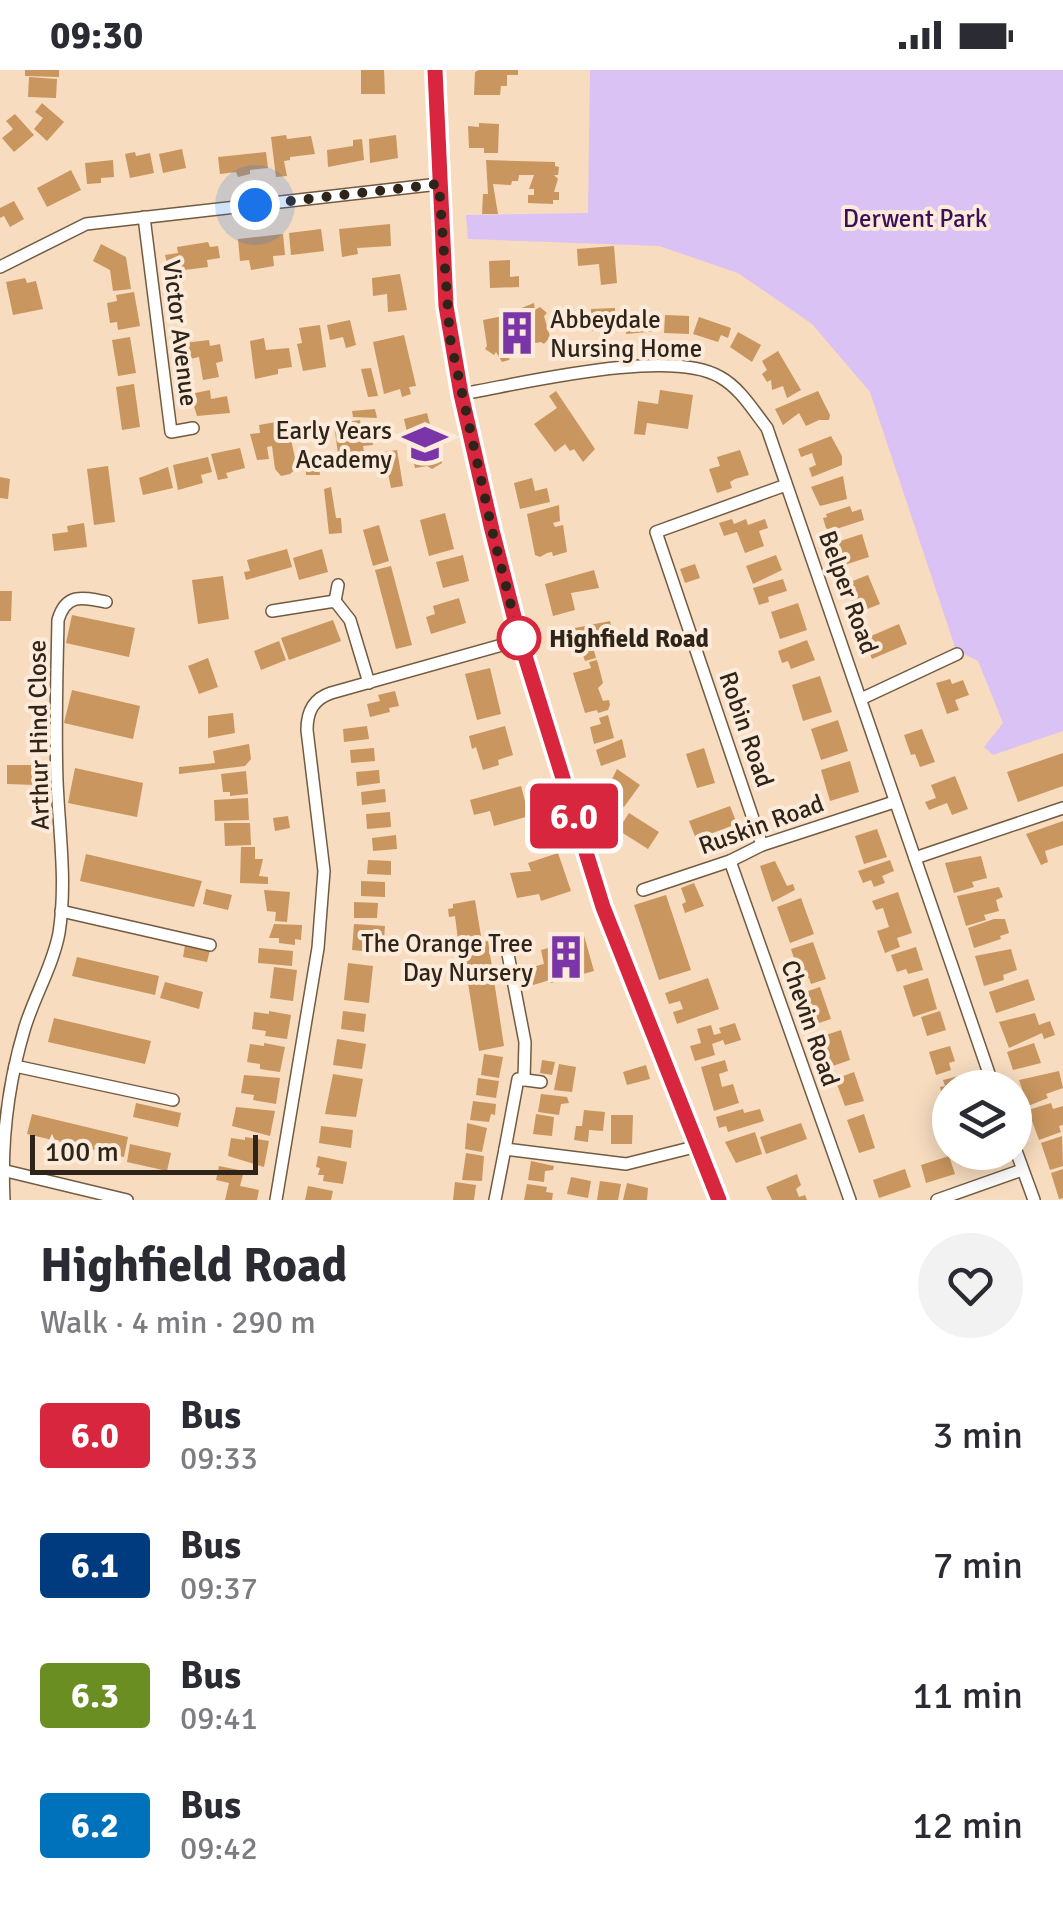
<!DOCTYPE html>
<html lang="en">
<head>
<meta charset="utf-8">
<style>
	:root { --surface:#fff; --page:#f2f2f3; --text:#2b2b33; --muted:#7c7c81 }
	body { margin:0; font-family:Signika,sans-serif; background:var(--page); color:var(--text); height:100vh; display:flex; flex-direction:column; font-size:38px; white-space:nowrap }
	* { box-sizing:border-box; margin:0 }
	p { font-size:32px; color:var(--muted) }
	.icon { flex:none; width:55px; height:55px; fill:none; stroke:currentColor; stroke-width:2; stroke-linecap:round; stroke-linejoin:round }
	.map { position:relative; height:1130px; overflow:hidden }
	.details { display:flex; flex-direction:column; background:var(--surface); flex:1 }
	.details>* { flex:none }
	.badge { padding:0 20px; border-radius:8px; font-size:35px; line-height:65px }
	.controls { position:absolute; left:932px; top:1000px; display:grid; gap:20px }
	.controls a { display:grid; place-items:center; width:100px; height:100px; border-radius:50%; background:var(--surface); box-shadow:0 5px 25px #0003; font-size:50px }
	.scale { position:absolute; left:30px; bottom:25px; width:228px; box-sizing:border-box; padding-left:10px; border:5px solid #2e2419; border-top:0; font-size:28px; line-height:35px; white-space:nowrap; color:#2e2419; -webkit-text-stroke:8px #fcebda; paint-order:stroke }
	.you { position:absolute; width:50px; height:50px; margin:-25px; border:8px solid #fff; border-radius:50%; background:#1a73e8; box-shadow:0 0 0 15px #1a73e833 }
	.map>.badge { position:absolute; translate:-50% -50%; box-shadow:0 0 0 5px #fff }
	.round { display:grid; place-items:center; flex:none; width:105px; height:105px; border-radius:52px; background:var(--page) }
	.overview { display:flex; align-items:center; justify-content:space-between; height:170px; padding:0 40px }
	h1 { font-size:48px; font-weight:700; line-height:75px }
	ul { padding:0; list-style:none }
	li { display:flex; align-items:center; gap:30px; height:130px; padding:0 40px }
	li div { flex:1 }
	li b { display:block; font-size:38px }
	li em { font-style:normal }
	li .badge { min-width:110px; font-weight:700; text-align:center }
	.status { display:flex; justify-content:space-between; align-items:center; height:70px; padding:0 50px; background:var(--surface); direction:ltr }
	.status svg { height:28px; fill:currentColor }
	.map>svg:first-child { display:block }
</style>
</head>
<body>
<div class="status"><b>09:30</b><svg viewBox="0 0 49 12"><path d="M0 12V9h3v3zM5 12V6h3v6zM10 12V3h3v9zM15 12V0h3v12zM26 1h20v11H26zM47 4h2v5h-2z"/></svg></div>
<div class="map">
<svg width="1063" height="1130" viewBox="0 0 1063 1130">
	<rect width="100%" height="100%" fill="#f7dcbf"/>
	<polygon fill="#dbc2f4" points="590,0 1063,0 1063,661 993,685 984,677 1003,653 978,591 956,580 870,322 812,254 738,203 659,176 468,169 466,145 588,143"/>
	<g fill="#c9965f">
		<polygon points="25,0 59,0 59,7 25,6"/>
		<polygon points="361,0 384,0 385,24 361,24"/>
		<polygon points="479,0 518,0 518,5 507,5 507,16 501,16 500,25 474,25 475,2"/>
		<polygon points="29,7 57,9 56,28 28,27"/>
		<polygon points="42,33 64,52 47,71 34,59 43,48 35,42"/>
		<polygon points="15,44 34,65 14,82 2,68 13,59 6,51"/>
		<polygon points="479,53 499,54 498,83 484,83 484,78 469,78 468,56 479,57"/>
		<polygon points="286,65 287,69 311,66 315,84 290,87 290,90 284,91 287,106 276,107 271,67"/>
		<polygon points="396,65 398,88 370,93 369,69"/>
		<polygon points="362,69 364,90 328,97 327,80 353,76 353,70"/>
		<polygon points="182,79 186,98 163,103 159,84"/>
		<polygon points="135,82 136,86 150,83 154,103 130,108 125,84"/>
		<polygon points="266,82 268,98 250,100 250,104 238,107 236,102 220,104 218,87"/>
		<polygon points="113,90 114,107 101,108 101,113 87,114 85,93"/>
		<polygon points="486,90 555,92 555,96 559,97 558,105 554,105 558,109 554,122 559,122 559,130 553,130 553,134 528,133 528,125 534,125 534,119 529,119 534,105 519,105 518,111 512,111 511,115 493,114 498,144 482,144 483,124 488,124"/>
		<polygon points="71,100 81,120 47,137 37,118"/>
		<polygon points="14,131 24,149 10,157 4,146 0,148 0,138"/>
		<polygon points="390,154 391,176 357,178 358,184 342,187 339,159"/>
		<polygon points="321,159 324,181 291,185 289,163"/>
		<polygon points="283,164 285,185 273,186 274,196 251,200 249,190 240,191 238,169"/>
		<polygon points="208,172 210,177 218,176 220,188 207,190 208,197 169,202 165,185 178,183 177,177"/>
		<polygon points="101,174 126,187 131,219 113,221 110,200 93,191"/>
		<polygon points="614,176 617,213 601,215 599,194 578,196 577,179"/>
		<polygon points="510,190 510,207 519,206 519,217 490,218 489,191"/>
		<polygon points="400,204 407,240 388,242 387,224 373,226 372,208"/>
		<polygon points="25,208 27,213 36,211 43,239 13,245 6,212"/>
		<polygon points="134,222 140,256 118,260 117,252 110,253 107,233 117,231 116,225"/>
		<polygon points="534,233 535,240 540,237 547,243 544,246 550,267 544,274 541,272 524,275 523,270 516,271 518,278 512,280 509,290 502,292 496,282 494,285 485,279 487,276 483,250 508,245 510,258 517,257 514,241"/>
		<polygon points="615,238 615,253 605,254 606,260 592,261 591,239"/>
		<polygon points="665,245 689,246 689,264 664,263"/>
		<polygon points="627,246 659,246 658,261 626,264"/>
		<polygon points="699,247 731,258 728,268 721,265 718,272 693,264"/>
		<polygon points="350,250 356,275 346,278 343,267 330,270 327,255"/>
		<polygon points="320,255 326,297 303,301 297,274 302,273 299,258"/>
		<polygon points="738,262 761,275 752,292 730,277"/>
		<polygon points="404,265 416,316 409,317 411,324 402,327 400,319 384,324 373,272"/>
		<polygon points="130,267 136,303 118,306 112,270"/>
		<polygon points="264,268 266,280 289,278 292,297 278,299 278,304 255,309 250,271"/>
		<polygon points="209,270 210,276 220,274 223,291 216,293 219,307 203,310 199,287 186,290 184,273"/>
		<polygon points="778,281 801,320 787,328 783,316 772,320 771,310 767,312 762,304 767,300 762,291"/>
		<polygon points="371,298 378,326 368,327 361,299"/>
		<polygon points="134,314 140,357 122,360 116,317"/>
		<polygon points="210,320 211,329 227,326 230,343 197,346 193,333 197,332 195,323"/>
		<polygon points="660,320 693,325 688,359 647,353 645,365 634,364 638,331 658,334"/>
		<polygon points="556,321 595,379 583,392 574,379 570,381 565,374 555,382 534,354 557,338 549,326"/>
		<polygon points="818,321 830,345 829,350 819,350 806,356 799,343 783,355 775,339"/>
		<polygon points="375,339 377,348 353,347 352,341"/>
		<polygon points="427,343 433,366 439,370 442,393 432,399 427,396 415,398 404,349"/>
		<polygon points="287,350 297,398 290,404 281,406 275,399 272,376 267,377 269,389 257,390 250,364 260,363 259,355"/>
		<polygon points="360,350 361,356 370,354 373,375 363,376 364,381 338,384 334,354"/>
		<polygon points="831,366 842,386 842,395 812,407 809,398 816,395 812,383 801,387 798,379"/>
		<polygon points="240,378 245,398 226,403 228,408 218,410 211,384"/>
		<polygon points="397,380 403,416 391,418 384,382"/>
		<polygon points="740,380 749,405 735,409 730,412 732,418 717,423 709,399 720,396 717,387"/>
		<polygon points="208,387 212,402 201,405 203,413 178,420 173,395"/>
		<polygon points="318,387 320,405 306,405 305,388"/>
		<polygon points="108,396 115,452 94,455 87,399"/>
		<polygon points="168,397 173,418 143,425 139,408"/>
		<polygon points="843,406 847,429 820,436 811,417"/>
		<polygon points="0,407 10,409 8,429 0,428"/>
		<polygon points="532,408 535,421 547,418 550,432 520,439 514,413"/>
		<polygon points="331,417 336,448 341,448 342,463 329,464 324,419"/>
		<polygon points="559,435 560,451 553,453 555,457 563,455 567,482 553,486 552,482 547,483 540,487 535,485 527,444"/>
		<polygon points="850,436 852,442 861,439 864,450 830,461 826,458 823,448 827,447 826,444"/>
		<polygon points="445,443 454,479 429,486 420,450"/>
		<polygon points="732,449 734,454 746,449 748,455 765,449 768,458 759,461 764,476 745,483 737,462 724,466 719,453"/>
		<polygon points="84,453 87,477 54,481 52,464 68,462 67,456"/>
		<polygon points="379,455 389,491 373,496 363,460"/>
		<polygon points="862,464 869,487 838,497 831,474"/>
		<polygon points="287,479 292,497 246,510 244,502 250,501 247,490"/>
		<polygon points="322,479 328,502 299,510 293,488"/>
		<polygon points="463,485 469,511 443,518 436,492"/>
		<polygon points="776,485 782,500 753,514 746,496"/>
		<polygon points="695,494 700,508 685,513 680,499"/>
		<polygon points="391,496 412,575 396,579 375,500"/>
		<polygon points="594,500 599,518 571,523 575,540 553,546 545,514"/>
		<polygon points="868,505 880,534 857,543 845,514"/>
		<polygon points="223,506 229,549 198,554 192,510"/>
		<polygon points="783,509 787,521 768,527 769,532 759,535 753,518"/>
		<polygon points="0,521 12,521 11,551 0,551"/>
		<polygon points="459,528 466,553 431,564 426,547 435,544 433,536"/>
		<polygon points="798,533 807,560 780,569 771,542"/>
		<polygon points="72,545 135,558 129,587 66,573"/>
		<polygon points="333,550 341,571 289,590 281,568"/>
		<polygon points="610,551 612,558 589,563 596,588 585,591 579,573 563,578 559,566 571,563 570,559"/>
		<polygon points="899,554 907,574 872,589 864,569"/>
		<polygon points="807,570 815,590 791,599 788,591 782,593 778,581"/>
		<polygon points="279,571 286,590 261,600 254,581"/>
		<polygon points="208,588 218,617 199,624 188,596"/>
		<polygon points="597,590 603,613 598,618 603,631 609,630 610,635 608,640 598,643 597,640 585,643 573,603 591,598 589,592"/>
		<polygon points="490,598 501,644 477,650 465,604"/>
		<polygon points="820,606 832,642 803,651 792,615"/>
		<polygon points="950,609 952,614 963,610 969,625 955,630 959,640 947,644 936,613"/>
		<polygon points="72,620 140,636 133,669 64,653"/>
		<polygon points="395,621 399,636 389,638 390,642 370,647 367,634 380,631 378,625"/>
		<polygon points="233,643 235,663 208,668 208,646"/>
		<polygon points="608,645 614,668 594,674 590,657 601,654 599,648"/>
		<polygon points="838,650 848,681 821,690 811,659"/>
		<polygon points="367,656 369,669 344,672 343,659"/>
		<polygon points="505,656 513,685 498,690 499,695 483,700 476,677 472,679 469,666"/>
		<polygon points="922,659 935,692 920,697 915,684 911,685 904,665"/>
		<polygon points="622,669 626,687 601,696 596,680"/>
		<polygon points="249,674 251,689 245,696 179,704 179,697 215,693 213,681"/>
		<polygon points="374,678 375,691 351,693 350,680"/>
		<polygon points="704,678 715,713 697,718 686,684"/>
		<polygon points="1063,683 1063,716 1018,732 1007,702"/>
		<polygon points="850,691 859,722 830,731 821,700"/>
		<polygon points="7,695 37,695 36,715 7,714"/>
		<polygon points="75,698 143,713 137,747 68,733"/>
		<polygon points="617,699 640,715 624,737 617,732 621,726 608,717"/>
		<polygon points="379,700 380,713 357,716 356,702"/>
		<polygon points="246,701 248,724 230,726 230,722 223,722 221,704"/>
		<polygon points="955,706 968,739 952,745 947,733 929,740 925,732 936,728 931,715"/>
		<polygon points="521,716 529,746 494,756 490,741 474,745 470,730"/>
		<polygon points="385,719 386,732 362,735 361,722"/>
		<polygon points="248,728 249,750 215,751 214,730"/>
		<polygon points="730,736 737,754 696,769 689,751"/>
		<polygon points="390,742 391,757 367,759 366,744"/>
		<polygon points="629,743 659,762 648,779 618,760"/>
		<polygon points="288,746 290,758 275,761 273,748"/>
		<polygon points="1063,751 1063,775 1045,781 1048,792 1041,795 1026,764"/>
		<polygon points="224,753 250,753 251,775 225,776"/>
		<polygon points="877,759 887,787 864,794 855,766"/>
		<polygon points="396,765 397,779 373,781 372,768"/>
		<polygon points="241,777 255,777 255,789 263,789 259,806 268,807 268,814 240,813"/>
		<polygon points="558,783 571,821 541,831 539,824 517,828 510,803 531,801 528,793"/>
		<polygon points="86,784 202,811 194,837 80,811"/>
		<polygon points="981,786 987,808 972,812 974,817 954,823 945,793"/>
		<polygon points="368,790 391,791 391,805 367,804"/>
		<polygon points="890,790 894,801 882,806 885,813 874,817 871,810 863,813 858,801"/>
		<polygon points="775,791 787,816 793,814 795,820 772,832 760,796"/>
		<polygon points="361,811 385,812 385,827 361,826"/>
		<polygon points="694,813 704,836 685,843 682,834 686,832 681,818"/>
		<polygon points="999,817 1003,827 996,830 999,841 984,845 986,850 966,856 957,826"/>
		<polygon points="206,819 232,825 228,840 203,834"/>
		<polygon points="264,820 290,822 287,852 275,851 276,842 267,841"/>
		<polygon points="898,822 912,863 897,868 900,877 885,883 877,861 889,857 883,838 876,840 872,831"/>
		<polygon points="666,825 691,900 659,910 634,835"/>
		<polygon points="801,828 814,864 790,873 777,837"/>
		<polygon points="475,830 481,866 458,870 455,846 449,847 448,839 453,838 453,834"/>
		<polygon points="354,832 378,833 377,848 354,848"/>
		<polygon points="994,849 1005,849 1009,863 1000,866 1001,869 974,878 968,858"/>
		<polygon points="274,854 302,855 301,870 295,869 295,875 279,873 279,868 269,868"/>
		<polygon points="354,854 385,856 383,883 352,880"/>
		<polygon points="583,862 594,901 551,913 550,910 533,915 528,898 544,894 541,880 566,873 564,867"/>
		<polygon points="488,871 504,976 479,981 462,876"/>
		<polygon points="813,872 826,909 811,914 809,908 801,910 791,879"/>
		<polygon points="185,875 210,880 207,892 183,887"/>
		<polygon points="916,877 923,900 908,904 906,899 897,902 891,885"/>
		<polygon points="259,878 293,881 292,896 258,893"/>
		<polygon points="1011,879 1017,900 1003,905 1004,910 984,916 975,886"/>
		<polygon points="77,887 159,906 155,925 72,906"/>
		<polygon points="348,893 373,896 369,933 344,930"/>
		<polygon points="274,897 297,900 293,931 270,928"/>
		<polygon points="708,908 719,939 677,954 673,942 683,939 680,931 669,934 665,923"/>
		<polygon points="928,908 937,939 913,947 903,916"/>
		<polygon points="1028,909 1035,930 996,943 989,922"/>
		<polygon points="165,912 203,922 199,939 160,928"/>
		<polygon points="820,917 831,949 813,955 802,923"/>
		<polygon points="269,941 291,945 287,969 265,966 266,961 252,959 254,942 269,944"/>
		<polygon points="343,941 366,944 364,962 341,959"/>
		<polygon points="940,941 946,960 927,966 921,947"/>
		<polygon points="1035,943 1039,955 1050,951 1055,965 1044,969 1042,963 1009,978 999,952"/>
		<polygon points="54,948 151,971 145,994 48,972"/>
		<polygon points="735,953 741,970 725,975 723,970 712,974 715,985 695,991 690,976 701,973 697,959 711,955 714,965 721,963 719,958"/>
		<polygon points="841,960 850,990 830,997 820,967"/>
		<polygon points="337,969 366,974 362,999 333,995"/>
		<polygon points="264,973 285,977 280,1002 260,999 260,994 247,992 250,974 264,976"/>
		<polygon points="1034,973 1041,993 1013,1000 1007,982"/>
		<polygon points="950,976 955,991 949,993 951,1000 936,1005 929,982"/>
		<polygon points="484,984 503,987 499,1008 481,1005"/>
		<polygon points="542,990 555,992 552,1005 540,1003"/>
		<polygon points="725,990 728,1001 719,1004 722,1017 733,1014 739,1033 714,1041 701,997"/>
		<polygon points="559,994 576,997 572,1022 554,1020"/>
		<polygon points="646,995 650,1009 627,1015 623,1002"/>
		<polygon points="1059,1001 1063,1018 1046,1024 1048,1028 1028,1036 1019,1010"/>
		<polygon points="854,1002 864,1031 845,1036 835,1009"/>
		<polygon points="333,1004 363,1009 356,1047 325,1044"/>
		<polygon points="244,1005 280,1008 276,1034 253,1030 254,1025 241,1023"/>
		<polygon points="959,1006 964,1018 950,1018 950,1029 944,1031 940,1017 945,1016 943,1010"/>
		<polygon points="478,1008 499,1011 496,1028 476,1025"/>
		<polygon points="541,1024 567,1027 569,1033 561,1034 559,1045 538,1042"/>
		<polygon points="473,1031 496,1034 495,1045 491,1044 489,1052 470,1050"/>
		<polygon points="136,1033 181,1043 178,1057 133,1047"/>
		<polygon points="1051,1033 1053,1039 1063,1036 1063,1055 1059,1056 1061,1062 1039,1070 1028,1040"/>
		<polygon points="236,1037 275,1041 270,1066 232,1056"/>
		<polygon points="743,1039 744,1043 760,1039 764,1051 728,1062 726,1056 719,1058 716,1047"/>
		<polygon points="584,1040 605,1042 603,1061 589,1060 588,1072 574,1070 576,1056 582,1056"/>
		<polygon points="32,1044 128,1067 124,1087 27,1064"/>
		<polygon points="536,1044 554,1047 552,1066 533,1064"/>
		<polygon points="864,1044 875,1078 859,1083 847,1050"/>
		<polygon points="611,1045 633,1045 632,1074 611,1074"/>
		<polygon points="467,1053 487,1058 482,1082 465,1079"/>
		<polygon points="801,1053 807,1069 766,1084 760,1067"/>
		<polygon points="321,1056 353,1060 351,1078 319,1073"/>
		<polygon points="755,1062 762,1084 736,1093 725,1072"/>
		<polygon points="1062,1066 1063,1096 1050,1100 1041,1073"/>
		<polygon points="245,1067 269,1071 264,1097 228,1086 231,1068 245,1070"/>
		<polygon points="130,1074 171,1083 167,1101 127,1092"/>
		<polygon points="466,1083 484,1086 482,1111 462,1110"/>
		<polygon points="318,1086 347,1092 343,1114 323,1111 324,1105 318,1105 320,1098 316,1097"/>
		<polygon points="949,1086 955,1104 926,1113 921,1095"/>
		<polygon points="531,1091 554,1096 553,1100 545,1101 544,1112 528,1110"/>
		<polygon points="219,1096 244,1101 240,1116 259,1120 257,1130 225,1130 229,1113 216,1110"/>
		<polygon points="905,1099 911,1117 879,1128 873,1110"/>
		<polygon points="1063,1099 1063,1128 1059,1129 1051,1103"/>
		<polygon points="797,1104 801,1115 796,1119 799,1127 805,1125 807,1130 772,1130 766,1117"/>
		<polygon points="571,1107 591,1111 588,1128 567,1124"/>
		<polygon points="600,1111 621,1114 618,1130 597,1130"/>
		<polygon points="455,1112 476,1115 474,1130 453,1130"/>
		<polygon points="627,1113 648,1118 647,1130 623,1130"/>
		<polygon points="527,1114 547,1117 546,1122 553,1123 552,1130 524,1130"/>
		<polygon points="308,1116 333,1121 331,1130 305,1130"/>
	</g>
	<g fill="none" stroke-linecap="round" stroke-linejoin="round">
		<g stroke="#725b41" stroke-width="14">
			<g id="street">
				<polyline points="144,147 171,362 193,358"/>
				<polyline points="0,197 86,154 439,114"/>
				<path d="M461,324c60,-10 208,-47 259,-17 20,11 33,33 47,51l227,660"/>
				<polyline points="335,531 338,515"/>
				<polyline points="272,541 335,531 350,550 369,613"/>
				<polyline points="863,628 957,584"/>
				<polyline points="762,775 656,462 786,415"/>
				<polyline points="915,788 1063,738"/>
				<polyline points="730,791 850,1130"/>
				<polyline points="643,820 730,791 762,775 894,732"/>
				<polyline points="61,841 210,875"/>
				<polyline points="507,879 525,972 524,1010"/>
				<polyline points="15,996 173,1030"/>
				<polyline points="541,1012 518,1009 505,1079 626,1094 698,1076"/>
				<polyline points="1015,1078 1034,1130"/>
				<polyline points="2,1100 127,1130"/>
				<path d="M4,1130c-3,-59 4,-117 21,-173 10,-32 28,-62 34,-94 8,-51 0,-102 -2,-152 -2,-54 0,-107 1,-161 8,-27 24,-23 48,-18"/>
				<path d="M276,1130l42,-252 6,-77 -17,-141c0,-18 6,-31 24,-37l189,-53"/>
				<polyline points="495,1130 505,1079"/>
				<polyline points="937,1130 1022,1100"/>
			</g>
		</g>
		<g stroke="#fff" stroke-width="20">
			<polyline id="primary" points="436,0 446,236 461,324 492,460 520,570 603,837 719,1130"/>
		</g>
		<use href="#street" stroke="#fff" stroke-width="11"/>
		<use href="#primary" stroke="#d3b28a" stroke-width="18"/>
	</g>
	<g fill="none" stroke-linecap="round" stroke-linejoin="round">
		<g stroke="#fff" stroke-width="22">
			<polyline id="line" points="435,0 446,236 461,324 492,460 520,570 603,837 719,1130"/>
		</g>
		<use href="#line" stroke="#d7263d" stroke-width="15"/>
		<polyline stroke="#2e2419" stroke-width="10" stroke-dasharray="0 18" points="255,135 439,114 450,268 492,460 519,568"/>
	</g>
	<defs>
		<g id="building-bare" transform="scale(3.45)"><path d="M-4-6H4V6H1V3H-1V6H-4ZM-2.5-4.3h1.7v1.8h-1.7ZM.8-4.3h1.7v1.8H.8ZM-2.5-1h1.7V.8h-1.7ZM.8-1h1.7V.8H.8Z" fill="#7a36a9" stroke="#fcebda" stroke-width="2.5" paint-order="stroke"/></g>
		<g id="school-bare" transform="scale(3.45)"><path d="M0-5L7-2L0 1L-7-2ZM-4 1L0 2.5L4 1V4Q0 6-4 4Z" fill="#7a36a9" stroke="#fcebda" stroke-width="2.5" paint-order="stroke"/></g>
	</defs>
	<g fill-rule="evenodd">
		<use href="#building-bare" x="517" y="263"/>
		<use href="#school-bare" x="425" y="374"/>
		<use href="#building-bare" x="566" y="887"/>
	</g>
	<circle fill="#fff" stroke="#d7263d" stroke-width="5" cx="519" cy="568" r="20"/>
	<g text-anchor="middle" stroke-width="8" stroke-linejoin="round" paint-order="stroke">
		<g font-size="25" fill="#3c0f58" stroke="#fcebda">
			<text x="915" y="157">Derwent Park</text>
		</g>
		<g font-size="25" fill="#2e2419" stroke="#fcebda" text-anchor="end">
			<text x="550" y="258" text-anchor="start">Abbeydale<tspan x="550" dy="29">Nursing Home</tspan></text>
			<text x="392" y="369">Early Years<tspan x="392" dy="29">Academy</tspan></text>
			<text x="533" y="882">The Orange Tree<tspan x="533" dy="29">Day Nursery</tspan></text>
		</g>
		<g font-size="25" fill="#2e2419" stroke="#fcebda">
			<text transform="translate(181 263) rotate(83)" y="9">Victor Avenue</text>
			<text transform="translate(849 522) rotate(70)" y="9">Belper Road</text>
			<text transform="translate(747 659) rotate(71)" y="9">Robin Road</text>
			<text transform="translate(38 665) rotate(-91)" y="9">Arthur Hind Close</text>
			<text transform="translate(761 754) rotate(-20)" y="9">Ruskin Road</text>
			<text transform="translate(811 953) rotate(71)" y="9">Chevin Road</text>
		</g>
		<g font-size="25" font-weight="bold" fill="#2e2419" stroke="#fcebda" text-anchor="start">
			<text x="549" y="577">Highfield Road</text>
		</g>
	</g>
</svg>
<div class="controls">
<a><svg class="icon" aria-label="layers" viewBox="0 0 24 24"><path d="M12 4l9 5-9 5-9-5zM3 14l9 5 9-5"/></svg></a>
</div>
<div class="scale">100 m</div>
<div class="you" style="left:255px;top:135px"></div>
<b class="badge" style="left:574px;top:746px;background:#d7263d;color:#fff">6.0</b>
</div>
<section class="details">
<div class="overview"><div><h1>Highfield Road</h1><p>Walk · 4 min · 290 m</p></div><a class="round"><svg class="icon" aria-label="heart" viewBox="0 0 24 24"><path d="M12 20l-8-8c-3-5 5-10 8-4 3-6 11-1 8 4z"/></svg></a></div>
<ul>
<li><span class="badge" style="background:#d7263d;color:#fff">6.0</span><div><b>Bus</b><p>09:33</p></div><em>3 min</em></li>
<li><span class="badge" style="background:#003b80;color:#fff">6.1</span><div><b>Bus</b><p>09:37</p></div><em>7 min</em></li>
<li><span class="badge" style="background:#6b8e23;color:#fff">6.3</span><div><b>Bus</b><p>09:41</p></div><em>11 min</em></li>
<li><span class="badge" style="background:#0072bc;color:#fff">6.2</span><div><b>Bus</b><p>09:42</p></div><em>12 min</em></li>
</ul>
</section>
</body>
</html>
